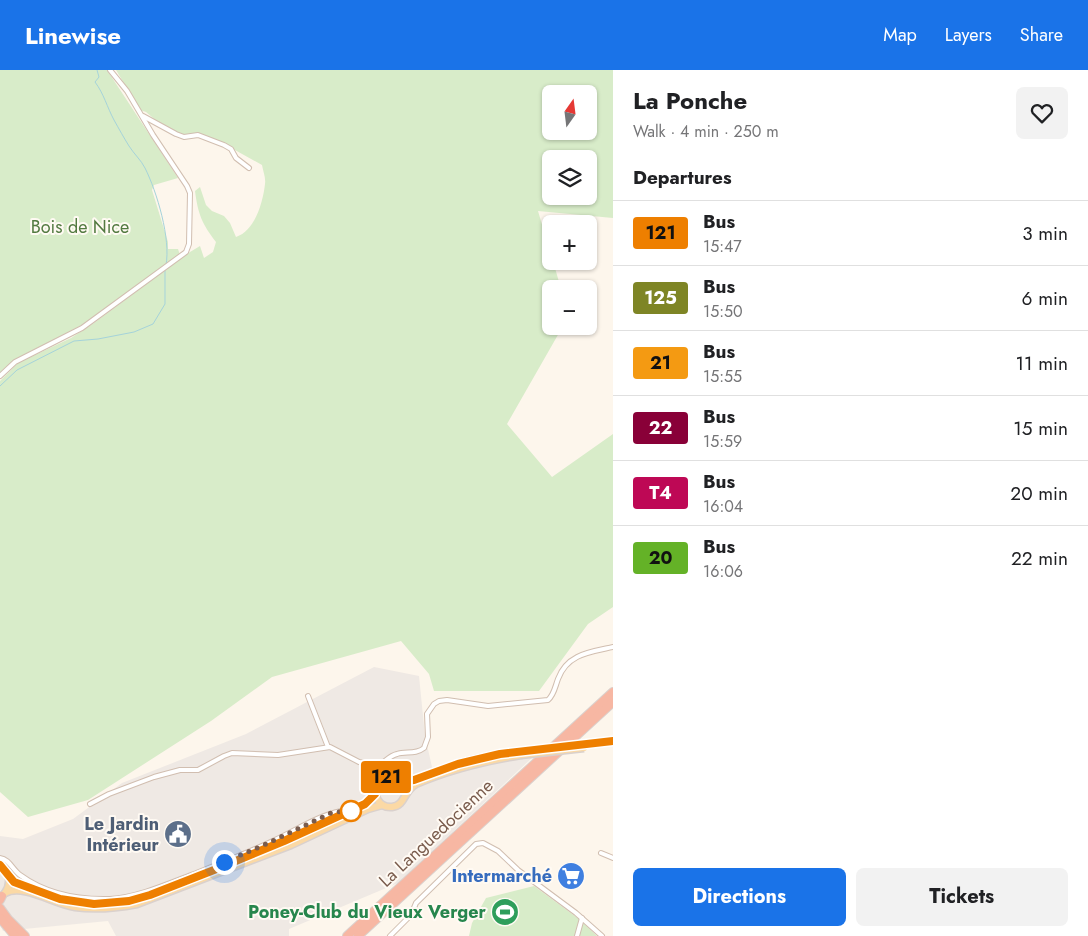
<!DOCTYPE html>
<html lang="en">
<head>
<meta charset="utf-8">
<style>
	:root { --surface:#fff; --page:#f2f2f2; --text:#202124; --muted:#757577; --line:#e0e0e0; --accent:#1a73e8 }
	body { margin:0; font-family:Jost,sans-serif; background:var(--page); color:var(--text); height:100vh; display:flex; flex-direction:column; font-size:19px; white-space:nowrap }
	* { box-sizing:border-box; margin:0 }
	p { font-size:16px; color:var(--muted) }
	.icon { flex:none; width:28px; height:28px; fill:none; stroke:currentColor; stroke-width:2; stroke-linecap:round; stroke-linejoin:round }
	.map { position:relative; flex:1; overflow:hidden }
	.side { display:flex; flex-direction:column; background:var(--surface); width:475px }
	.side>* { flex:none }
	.badge { padding:0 10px; border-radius:4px; font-size:18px; line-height:32px }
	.needle { width:32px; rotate:14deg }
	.tools { position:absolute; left:542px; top:15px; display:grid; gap:10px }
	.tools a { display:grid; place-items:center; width:55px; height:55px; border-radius:8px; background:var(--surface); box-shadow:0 1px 4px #0004; font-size:25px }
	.you { position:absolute; width:25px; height:25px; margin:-12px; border:4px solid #fff; border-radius:50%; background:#1a73e8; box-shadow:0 0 0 8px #1a73e833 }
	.map>.badge { position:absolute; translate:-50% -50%; box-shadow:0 0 0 2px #fff }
	h2 { padding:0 20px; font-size:19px; line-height:45px }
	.round { display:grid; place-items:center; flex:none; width:52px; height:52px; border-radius:8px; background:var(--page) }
	.headline { display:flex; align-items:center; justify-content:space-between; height:85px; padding:0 20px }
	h1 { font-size:24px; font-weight:700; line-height:38px }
	.action { display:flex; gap:10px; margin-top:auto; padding:10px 20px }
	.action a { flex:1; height:58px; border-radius:8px; background:var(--accent); color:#fff; font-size:20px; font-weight:700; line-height:58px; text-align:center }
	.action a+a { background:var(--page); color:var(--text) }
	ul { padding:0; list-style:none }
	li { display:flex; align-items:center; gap:15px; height:65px; padding:0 20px; border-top:1px solid var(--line) }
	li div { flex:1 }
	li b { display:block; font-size:19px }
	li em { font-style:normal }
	li .badge { min-width:55px; font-weight:700; text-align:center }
	header { display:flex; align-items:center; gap:30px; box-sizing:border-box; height:70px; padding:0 25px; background:var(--accent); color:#fff }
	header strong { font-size:24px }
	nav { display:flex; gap:28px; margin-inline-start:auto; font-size:18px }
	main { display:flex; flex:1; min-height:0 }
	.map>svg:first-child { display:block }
</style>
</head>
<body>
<header>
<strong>Linewise</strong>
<nav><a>Map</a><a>Layers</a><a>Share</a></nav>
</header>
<main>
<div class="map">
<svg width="613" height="866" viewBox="0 0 613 866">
	<rect width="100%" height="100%" fill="#fdf6ec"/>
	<polygon fill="#efe9e4" points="374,597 419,606 425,666 432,697 534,686 398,813 289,859 289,866 116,866 108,851 3,861 0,855 0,766 23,769 73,749 122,713 246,664"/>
	<g fill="#d8ecc9" fill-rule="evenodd">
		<polygon points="0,0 107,0 178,108 154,115 152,120 168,172 168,179 178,179 180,185 86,253 14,290 0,303"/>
		<path d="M116,0h497v148l-75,-7 13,44v6h2l8,28h-10v37h12l-56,98 45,53 61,-43v173l-25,17 -49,67h-105l-5,-17 -28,-33 -129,36 -61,44 -123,79 -60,17 -28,-25v-411l18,-18 53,-25 23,-15 96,-71 10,-6 4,12 9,-6 3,-10c-14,-18 -18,-28 -21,-51l5,-4 6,18 6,6 12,5 6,7 6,14c19,-6 27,-35 29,-53 1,-6 -2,-13 -3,-19l-45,-25 -14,-5h-16l-10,-2 -18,-10 -13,-11 -6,-2zM551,24h38v37h-38zM551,89h38v37h-38z"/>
		<polygon points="534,816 579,849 597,866 469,866 472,853 486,828"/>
	</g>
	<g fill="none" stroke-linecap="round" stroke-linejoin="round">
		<g stroke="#a5d3da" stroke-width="1">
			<path d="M97,0l2,7 -4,5c9,12 12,25 19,38 5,9 10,18 15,26 5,8 12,14 16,22 12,24 26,71 21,97"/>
			<polyline points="0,316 17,300 74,271 98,269 134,262 153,254 165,234 165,199"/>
		</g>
		<g stroke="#d1beb0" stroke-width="6">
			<g id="street">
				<polyline points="143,46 176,64 184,67 198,65 224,75 231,79 236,88 249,98"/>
				<polyline points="0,306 15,292 82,258 186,182 189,174 190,123 187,116 153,65 127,21 110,0"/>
				<polyline points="308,626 328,677"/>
				<polyline points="382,695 387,698 392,705"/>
				<path d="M376,696c8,-2 12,-10 21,-12 9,-3 18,1 27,-6l4,-11 -1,-23 7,-10 5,-3 8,-1 41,6 60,-6c6,-5 7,-13 10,-21 9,-25 32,-27 55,-32"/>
				<polyline points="90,734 109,724 154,707 180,700 198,700 224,686 232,683 278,685 330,677 359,692 376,696 380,703 380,710"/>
				<polyline points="601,783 613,788"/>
				<path d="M0,788c9,1 13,12 20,17 26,19 58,25 90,24 28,-2 55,-14 81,-24 28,-11 57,-22 84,-35 24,-11 48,-28 74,-30"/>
				<polyline points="390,866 411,845 416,833 476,774 483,773 498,781 518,800 576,843 602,866"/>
				<polyline points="577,866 582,848"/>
			</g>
		</g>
		<g stroke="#dad1cd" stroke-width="9">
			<g id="primary">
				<polyline points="583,675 613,671"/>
				<path d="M521,685c-37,6 -71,14 -105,29 -13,7 -10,21 -24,23 -14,1 -20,-13 -15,-24 13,-15 22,0 36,-2 10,-2 22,-9 32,-13 25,-9 52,-14 79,-17"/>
				<path d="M0,795c10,8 12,18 5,28"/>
				<path d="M9,807l5,5c27,9 51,21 80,22 38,1 72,-15 106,-29 56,-21 111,-46 165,-71l10,-10"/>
				<path d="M5,823c18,-10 49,11 70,14 21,3 41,1 62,-3l154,-59 77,-36 14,-4"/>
			</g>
		</g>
		<g stroke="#dad1cd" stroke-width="10">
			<g id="highway">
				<polyline points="0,830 2,826"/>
				<polyline points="0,838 8,849 25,866"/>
				<polyline points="0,848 15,866"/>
				<polyline points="347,866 613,622"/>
				<polyline points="358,866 613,632"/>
			</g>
		</g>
		<use href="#street" stroke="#fff" stroke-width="4"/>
		<use href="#primary" stroke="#fbd9a5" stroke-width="6"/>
		<use href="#highway" stroke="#f7b7a3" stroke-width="8"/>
		<g stroke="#dad1cd" stroke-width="9" stroke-linecap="butt">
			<polyline id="primary-bridge" points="521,685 584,678"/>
		</g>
		<use href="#primary-bridge" stroke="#fbd9a5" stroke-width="6"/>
	</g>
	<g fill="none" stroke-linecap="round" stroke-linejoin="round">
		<g stroke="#fff" stroke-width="11">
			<polyline id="line" points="0,795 14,812 60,829 94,834 129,831 150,825 214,800 284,771 365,734 375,724 377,713 383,708 390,706 407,711 414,710 458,694 500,684 613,671"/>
		</g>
		<use href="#line" stroke="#ee7f00" stroke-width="8"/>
		<polyline stroke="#7a5c4d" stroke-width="5" stroke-dasharray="0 9" points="224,792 264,775 331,743 351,740 351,741"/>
	</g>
	<defs>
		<g id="civic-disc" transform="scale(1.4375)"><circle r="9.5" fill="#5c6f8a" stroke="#fffaf3"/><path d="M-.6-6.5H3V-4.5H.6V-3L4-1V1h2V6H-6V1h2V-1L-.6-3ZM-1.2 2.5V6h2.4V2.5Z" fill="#fff"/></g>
		<g id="supermarket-disc" transform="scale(1.4375)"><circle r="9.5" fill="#3f7fe0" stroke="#fffaf3"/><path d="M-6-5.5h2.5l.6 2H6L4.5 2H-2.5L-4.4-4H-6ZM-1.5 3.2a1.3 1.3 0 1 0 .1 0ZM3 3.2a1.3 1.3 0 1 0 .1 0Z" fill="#fff"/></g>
		<g id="stadium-disc" transform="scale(1.4375)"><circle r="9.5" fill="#2e9e5b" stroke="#fffaf3"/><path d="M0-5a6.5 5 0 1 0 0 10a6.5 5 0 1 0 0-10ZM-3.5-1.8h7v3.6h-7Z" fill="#fff"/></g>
	</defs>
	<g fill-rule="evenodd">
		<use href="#civic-disc" x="178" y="764"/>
		<use href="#supermarket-disc" x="571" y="806"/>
		<use href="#stadium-disc" x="505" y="842"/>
	</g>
	<circle fill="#fff" stroke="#ee7f00" stroke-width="2.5" cx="351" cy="741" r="10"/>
	<g text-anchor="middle" stroke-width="4" stroke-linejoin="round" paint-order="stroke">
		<g font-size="18" fill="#537a41" stroke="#fffaf3">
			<text x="80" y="163">Bois de Nice</text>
		</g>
		<g font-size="18" font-weight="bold" fill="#4e5e75" stroke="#fffaf3" text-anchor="end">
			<text x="159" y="760">Le Jardin<tspan x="159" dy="21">Intérieur</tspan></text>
		</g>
		<g font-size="18" fill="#7a5c4d" stroke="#fffaf3">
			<text transform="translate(436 763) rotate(-43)" y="6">La Languedocienne</text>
		</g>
		<g font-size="18" font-weight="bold" fill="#366cbe" stroke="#fffaf3" text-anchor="end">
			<text x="552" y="812">Intermarché</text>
		</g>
		<g font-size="18" font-weight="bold" fill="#27864d" stroke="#fffaf3" text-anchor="end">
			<text x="486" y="848">Poney-Club du Vieux Verger</text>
		</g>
	</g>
</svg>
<div class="tools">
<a><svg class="needle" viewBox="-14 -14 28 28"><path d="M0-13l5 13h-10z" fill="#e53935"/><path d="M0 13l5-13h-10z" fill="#757577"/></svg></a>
<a><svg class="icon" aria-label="layers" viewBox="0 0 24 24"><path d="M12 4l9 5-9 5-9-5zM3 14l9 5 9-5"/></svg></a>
<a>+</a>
<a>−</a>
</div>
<div class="you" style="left:224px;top:792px"></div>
<b class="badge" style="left:386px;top:707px;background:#ee7f00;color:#111">121</b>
</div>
<section class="side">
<div class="headline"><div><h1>La Ponche</h1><p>Walk · 4 min · 250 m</p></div><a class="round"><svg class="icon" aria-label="heart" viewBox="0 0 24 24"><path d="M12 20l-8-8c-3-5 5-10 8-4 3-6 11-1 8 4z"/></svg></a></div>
<h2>Departures</h2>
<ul>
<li><span class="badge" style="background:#ee7f00;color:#111">121</span><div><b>Bus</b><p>15:47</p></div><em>3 min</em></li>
<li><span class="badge" style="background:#7e8525;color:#fff">125</span><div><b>Bus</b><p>15:50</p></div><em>6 min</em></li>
<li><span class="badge" style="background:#f49a12;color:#111">21</span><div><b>Bus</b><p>15:55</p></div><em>11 min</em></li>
<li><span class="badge" style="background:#890038;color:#fff">22</span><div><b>Bus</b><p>15:59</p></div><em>15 min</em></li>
<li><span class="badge" style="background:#be0855;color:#fff">T4</span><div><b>Bus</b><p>16:04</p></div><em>20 min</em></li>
<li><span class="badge" style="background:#64b227;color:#111">20</span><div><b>Bus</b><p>16:06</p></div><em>22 min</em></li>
</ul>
<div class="action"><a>Directions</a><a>Tickets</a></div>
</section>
</main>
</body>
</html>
